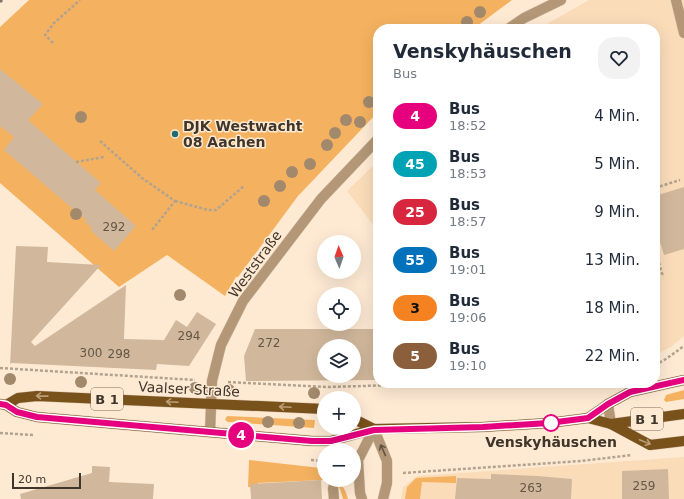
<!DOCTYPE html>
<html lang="de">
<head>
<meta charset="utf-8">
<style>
	:root { --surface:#fff; --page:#f2f2f3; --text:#1f2937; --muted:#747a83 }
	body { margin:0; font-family:"DejaVu Sans",sans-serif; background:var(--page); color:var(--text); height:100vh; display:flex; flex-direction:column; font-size:15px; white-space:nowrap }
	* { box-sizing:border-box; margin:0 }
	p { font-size:13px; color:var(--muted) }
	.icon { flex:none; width:22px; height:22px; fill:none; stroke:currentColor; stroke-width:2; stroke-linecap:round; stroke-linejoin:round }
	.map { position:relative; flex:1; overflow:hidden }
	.drawer { position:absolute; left:373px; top:24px; width:287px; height:364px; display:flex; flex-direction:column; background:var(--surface); border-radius:16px; box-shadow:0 4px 16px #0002 }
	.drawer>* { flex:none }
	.badge { padding:0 8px; border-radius:13px; font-size:14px; line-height:26px }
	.needle { width:26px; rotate:358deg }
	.controls { position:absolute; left:317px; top:235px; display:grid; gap:8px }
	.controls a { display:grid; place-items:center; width:44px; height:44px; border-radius:50%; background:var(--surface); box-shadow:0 4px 16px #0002; font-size:20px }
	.scale { position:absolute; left:12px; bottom:10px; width:69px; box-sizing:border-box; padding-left:4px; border:2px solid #3f352a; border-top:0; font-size:11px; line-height:14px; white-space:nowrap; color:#3f352a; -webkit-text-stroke:3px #feead3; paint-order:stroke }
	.map>.badge { position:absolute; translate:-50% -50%; box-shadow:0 0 0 2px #fff }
	.round { display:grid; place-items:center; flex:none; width:42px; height:42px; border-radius:16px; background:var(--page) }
	.headline { display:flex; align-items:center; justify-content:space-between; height:68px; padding:0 20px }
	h1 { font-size:19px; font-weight:700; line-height:30px }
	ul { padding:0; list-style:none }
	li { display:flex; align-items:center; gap:12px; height:48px; padding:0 20px }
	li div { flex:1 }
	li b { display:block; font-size:15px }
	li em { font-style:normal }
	li .badge { min-width:44px; font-weight:700; text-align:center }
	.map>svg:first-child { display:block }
</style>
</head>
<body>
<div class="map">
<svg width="684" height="499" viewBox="0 0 684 499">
	<rect width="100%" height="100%" fill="#feead3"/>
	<g fill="#fadcb9">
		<polygon points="589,0 684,0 684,336 671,347 655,355 655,29 538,29"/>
		<polygon points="378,161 378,231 347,191"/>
		<polygon points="684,457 684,499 401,499 403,487 417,476"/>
	</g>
	<g fill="#f4b260">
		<polygon points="29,0 512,0 473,29 378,29 378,112 298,196 238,277 236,277 225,296 167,255 119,287 0,183 0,27"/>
		<polygon points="684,390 684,399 666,402 664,400 666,395"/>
		<polygon points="227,416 315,420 314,428 228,422 225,420"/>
		<polygon points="249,460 321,468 324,469 324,480 258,483 258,487 248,487"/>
		<polygon points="456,476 456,483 422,482 420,499 405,499 407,487 416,478"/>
		<path d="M332,480h6c5,6 8,11 10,19h-5l-3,-10z"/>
	</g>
	<g fill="#d1b89c" fill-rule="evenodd">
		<polygon points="0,69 43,104 28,120 101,183 95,190 136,226 114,251 90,230 92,228 85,222 87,221 4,150 14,137 0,126"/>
		<polygon points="684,187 684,249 664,255 655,225 655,196"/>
		<polygon points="16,246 48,247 47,262 101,265 31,342 35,346 126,285 124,339 164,340 176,320 187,327 197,312 216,324 189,366 157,364 156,370 11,363 10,365"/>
		<path d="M255,329h123v51l-132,1 -2,-25zM324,346h30v30h-30z"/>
		<polygon points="92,466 110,467 109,482 154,484 153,499 21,499 20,494 92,473"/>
		<polygon points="668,469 669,499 622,499 622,471"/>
		<polygon points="491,474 538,476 572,479 571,499 455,499 457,478 491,479"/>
		<polygon points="321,480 322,499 251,499 250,484"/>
	</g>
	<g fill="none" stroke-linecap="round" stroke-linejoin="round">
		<g stroke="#d8c6b1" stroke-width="11">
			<g id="minor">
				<polyline points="676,0 684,33"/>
				<polyline points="508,29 524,18 561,0"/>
				<polyline points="608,404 611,424"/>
				<polyline points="374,429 387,461 387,483 383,499"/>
				<polyline points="210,432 212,381 221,345 243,301 321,199 378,139"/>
				<polyline points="333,488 334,499"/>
				<polyline points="362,499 360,493 358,460 374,429"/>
			</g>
		</g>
		<g stroke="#d8c6b1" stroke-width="11">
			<g id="major">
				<polyline points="0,404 6,405 17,412 37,417 312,441 331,441 374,429 483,427 549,423 588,418 611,424 684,414"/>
				<polyline points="6,405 18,398 37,396 324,409"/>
				<polyline points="588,418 608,404 630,392 684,380"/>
				<polyline points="354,419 374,429"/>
				<polyline points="611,424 650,445 684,441"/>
			</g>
		</g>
		<g stroke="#b2a290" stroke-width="2.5" stroke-dasharray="3 2" stroke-linecap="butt">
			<polyline points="53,43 45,35 54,23 80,0"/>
			<polyline points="100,141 142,178 175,201 152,230"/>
			<polyline points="76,162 104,157"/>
			<polyline points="655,188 680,180"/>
			<polyline points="175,201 208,210 216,210 244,186"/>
			<polyline points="655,248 663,277"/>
			<polyline points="655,365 666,359 684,346"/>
			<polyline points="0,368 195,380"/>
			<polyline points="228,382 328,387 465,383"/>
			<polyline points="0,433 33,435"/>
			<polyline points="311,460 324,461"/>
			<polyline points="403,473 581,461 632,455"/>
		</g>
		<use href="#minor" stroke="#b39776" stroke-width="10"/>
		<use href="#major" stroke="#79511b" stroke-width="10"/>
		<polyline stroke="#827465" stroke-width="3" stroke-dasharray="7 7" stroke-linecap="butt" points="0,2 2,0"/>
	</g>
	<g fill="#a2896c">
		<circle cx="480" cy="12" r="6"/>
		<circle cx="467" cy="22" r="6"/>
		<circle cx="369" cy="102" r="6"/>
		<circle cx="81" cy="117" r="6"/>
		<circle cx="346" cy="120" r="6"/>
		<circle cx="360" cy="122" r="6"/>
		<circle cx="335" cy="133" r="6"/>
		<circle cx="327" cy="145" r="6"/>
		<circle cx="310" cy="164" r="6"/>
		<circle cx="292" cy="172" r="6"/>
		<circle cx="280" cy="186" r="6"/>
		<circle cx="264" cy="201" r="6"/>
		<circle cx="76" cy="214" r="6"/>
		<circle cx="180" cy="295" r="6"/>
		<circle cx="10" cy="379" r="6"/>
		<circle cx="81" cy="382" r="6"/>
		<circle cx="195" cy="388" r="6"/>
		<circle cx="229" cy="390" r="6"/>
		<circle cx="314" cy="393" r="6"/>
		<circle cx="268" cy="422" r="6"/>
		<circle cx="299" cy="423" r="6"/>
	</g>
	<defs><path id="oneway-shaft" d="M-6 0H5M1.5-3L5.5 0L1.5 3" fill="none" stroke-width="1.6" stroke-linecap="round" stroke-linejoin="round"/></defs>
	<g stroke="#bc9e77">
		<use href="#oneway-shaft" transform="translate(42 396) rotate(-179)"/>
		<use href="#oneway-shaft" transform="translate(172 402) rotate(-177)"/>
		<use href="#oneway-shaft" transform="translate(285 407) rotate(-177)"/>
		<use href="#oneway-shaft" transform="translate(645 442) rotate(22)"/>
	</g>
	<use stroke="#625241" href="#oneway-shaft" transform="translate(383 450) rotate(-114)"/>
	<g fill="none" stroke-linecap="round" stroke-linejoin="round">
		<g stroke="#fff" stroke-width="9">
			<polyline id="line" points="0,404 6,405 17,412 37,417 312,441 331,441 374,430 483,427 549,423 588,418 608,404 630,392 684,380"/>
		</g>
		<use href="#line" stroke="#e6007e" stroke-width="6"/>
	</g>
	<circle fill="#206b73" stroke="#feead3" stroke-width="1.5" cx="175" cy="134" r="4"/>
	<circle fill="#fff" stroke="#e6007e" stroke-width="2" cx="551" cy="423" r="8"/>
	<g text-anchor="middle" stroke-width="3" stroke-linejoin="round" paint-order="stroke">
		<g font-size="12" fill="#645646">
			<text x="114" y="231">292</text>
			<text x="189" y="340">294</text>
			<text x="269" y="347">272</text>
			<text x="91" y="357">300</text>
			<text x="119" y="358">298</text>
			<text x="644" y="490">259</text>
			<text x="531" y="492">263</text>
		</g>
		<g fill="#feead3" stroke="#786b5d" stroke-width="1">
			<rect x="91" y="388" width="32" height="22" rx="3"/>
			<rect x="631" y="408" width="32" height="22" rx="3"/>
		</g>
		<g font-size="13" font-weight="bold" fill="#3f352a">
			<text x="107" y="404">B 1</text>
			<text x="647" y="424">B 1</text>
		</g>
		<g font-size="14" font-weight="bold" fill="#3f352a" stroke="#feead3" text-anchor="start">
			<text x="183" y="131">DJK Westwacht<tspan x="183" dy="16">08 Aachen</tspan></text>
		</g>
		<g font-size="14" fill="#3f352a" stroke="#feead3">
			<text transform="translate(255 264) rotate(-54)" y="5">Weststraße</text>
			<text transform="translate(189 389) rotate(3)" y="5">Vaalser Straße</text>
		</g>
		<g font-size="14" font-weight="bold" fill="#3f352a" stroke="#feead3">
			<text x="551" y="447">Venskyhäuschen</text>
		</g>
	</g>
</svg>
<div class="controls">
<a><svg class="needle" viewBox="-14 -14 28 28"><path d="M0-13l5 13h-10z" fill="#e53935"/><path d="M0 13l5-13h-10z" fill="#747a83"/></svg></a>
<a><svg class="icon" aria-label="locate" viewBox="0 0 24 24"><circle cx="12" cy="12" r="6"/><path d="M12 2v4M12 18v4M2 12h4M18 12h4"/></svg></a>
<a><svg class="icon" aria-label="layers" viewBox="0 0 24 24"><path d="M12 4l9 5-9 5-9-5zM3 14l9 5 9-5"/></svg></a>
<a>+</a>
<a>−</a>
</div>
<div class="scale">20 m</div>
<b class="badge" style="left:241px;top:435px;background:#e6007e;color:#fff">4</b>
<section class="drawer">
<div class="headline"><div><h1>Venskyhäuschen</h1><p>Bus</p></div><a class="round"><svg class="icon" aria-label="heart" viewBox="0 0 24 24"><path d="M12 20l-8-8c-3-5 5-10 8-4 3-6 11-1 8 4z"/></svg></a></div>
<ul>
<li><span class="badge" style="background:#e6007e;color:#fff">4</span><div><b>Bus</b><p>18:52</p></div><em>4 Min.</em></li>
<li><span class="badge" style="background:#00a3b4;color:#fff">45</span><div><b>Bus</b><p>18:53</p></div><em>5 Min.</em></li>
<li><span class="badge" style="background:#d7263d;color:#fff">25</span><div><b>Bus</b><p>18:57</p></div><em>9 Min.</em></li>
<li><span class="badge" style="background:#0072bc;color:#fff">55</span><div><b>Bus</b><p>19:01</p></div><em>13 Min.</em></li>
<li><span class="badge" style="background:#f58220;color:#111">3</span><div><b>Bus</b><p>19:06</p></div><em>18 Min.</em></li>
<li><span class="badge" style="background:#8b5e3c;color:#fff">5</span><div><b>Bus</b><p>19:10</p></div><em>22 Min.</em></li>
</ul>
</section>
</div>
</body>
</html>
